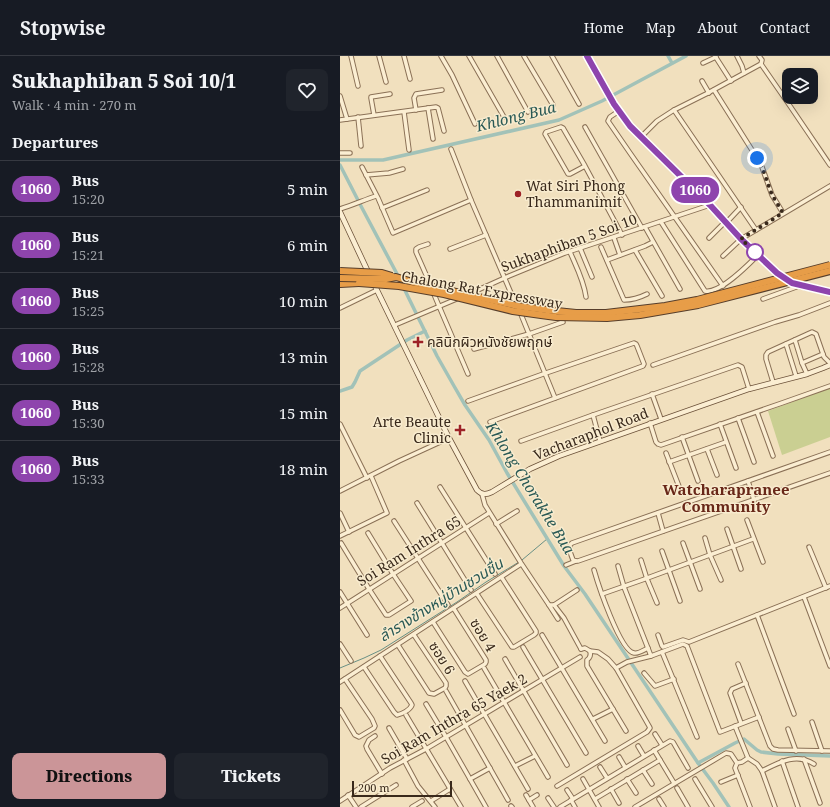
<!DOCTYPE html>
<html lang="en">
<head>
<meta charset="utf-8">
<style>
	:root { --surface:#171b24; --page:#20242c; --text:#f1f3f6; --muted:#9ea1a6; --line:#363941; --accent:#cb9598 }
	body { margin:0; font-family:"Noto Serif","Noto Sans Thai",serif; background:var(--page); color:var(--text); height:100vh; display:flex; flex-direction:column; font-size:15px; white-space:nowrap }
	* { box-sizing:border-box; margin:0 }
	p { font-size:13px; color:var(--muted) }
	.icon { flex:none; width:22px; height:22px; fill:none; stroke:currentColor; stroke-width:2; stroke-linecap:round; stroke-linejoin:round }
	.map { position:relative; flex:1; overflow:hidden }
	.side { display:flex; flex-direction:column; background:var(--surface); width:340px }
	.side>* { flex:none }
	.badge { padding:0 8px; border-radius:13px; font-size:14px; line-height:26px }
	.buttons { position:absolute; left:442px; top:12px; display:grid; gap:8px }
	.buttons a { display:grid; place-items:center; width:36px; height:36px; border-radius:8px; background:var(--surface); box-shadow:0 4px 16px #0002; font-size:20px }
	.scale { position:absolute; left:12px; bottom:10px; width:100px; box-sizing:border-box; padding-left:4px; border:2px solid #39291b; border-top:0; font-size:11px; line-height:14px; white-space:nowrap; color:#39291b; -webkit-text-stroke:3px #f8ebce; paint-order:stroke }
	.you { position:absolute; width:20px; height:20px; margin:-10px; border:3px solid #fff; border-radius:50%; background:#1a73e8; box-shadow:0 0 0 6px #1a73e833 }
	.map>.badge { position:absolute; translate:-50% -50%; box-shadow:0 0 0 2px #fff }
	h2 { padding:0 12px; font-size:15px; line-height:36px }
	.round { display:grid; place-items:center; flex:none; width:42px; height:42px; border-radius:8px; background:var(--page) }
	.headline { display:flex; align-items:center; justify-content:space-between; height:68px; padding:0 12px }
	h1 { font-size:19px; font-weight:800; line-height:30px }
	.button { display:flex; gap:8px; margin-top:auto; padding:8px 12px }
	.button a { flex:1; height:46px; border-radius:8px; background:var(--accent); color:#111; font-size:16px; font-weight:800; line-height:46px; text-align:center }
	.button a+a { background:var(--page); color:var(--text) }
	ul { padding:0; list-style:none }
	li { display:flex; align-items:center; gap:12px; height:56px; padding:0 12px; border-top:1px solid var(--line) }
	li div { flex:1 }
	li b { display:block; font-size:15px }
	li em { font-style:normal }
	li .badge { min-width:44px; font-weight:700; text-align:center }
	header { display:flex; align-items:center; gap:24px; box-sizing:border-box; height:56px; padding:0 20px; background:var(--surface); border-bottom:1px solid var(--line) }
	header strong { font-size:19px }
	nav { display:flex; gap:22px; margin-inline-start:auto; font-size:14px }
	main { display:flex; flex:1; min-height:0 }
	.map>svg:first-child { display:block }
</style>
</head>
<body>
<header>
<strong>Stopwise</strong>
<nav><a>Home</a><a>Map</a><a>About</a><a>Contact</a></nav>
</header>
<main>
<section class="side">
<div class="headline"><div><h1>Sukhaphiban 5 Soi 10/1</h1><p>Walk · 4 min · 270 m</p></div><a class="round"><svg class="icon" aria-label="heart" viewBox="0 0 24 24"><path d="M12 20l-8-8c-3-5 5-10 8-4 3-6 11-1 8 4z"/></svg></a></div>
<h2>Departures</h2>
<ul>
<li><span class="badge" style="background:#8e44ad;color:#fff">1060</span><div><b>Bus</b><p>15:20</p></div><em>5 min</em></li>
<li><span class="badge" style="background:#8e44ad;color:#fff">1060</span><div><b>Bus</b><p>15:21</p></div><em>6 min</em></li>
<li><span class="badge" style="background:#8e44ad;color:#fff">1060</span><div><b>Bus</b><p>15:25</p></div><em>10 min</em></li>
<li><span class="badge" style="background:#8e44ad;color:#fff">1060</span><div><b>Bus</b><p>15:28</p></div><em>13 min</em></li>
<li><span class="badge" style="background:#8e44ad;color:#fff">1060</span><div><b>Bus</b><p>15:30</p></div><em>15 min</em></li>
<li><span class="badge" style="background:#8e44ad;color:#fff">1060</span><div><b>Bus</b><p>15:33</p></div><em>18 min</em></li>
</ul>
<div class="button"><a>Directions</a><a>Tickets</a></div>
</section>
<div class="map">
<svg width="490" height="751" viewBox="0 0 490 751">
	<rect width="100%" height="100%" fill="#f1e0be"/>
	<polygon fill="#cacf92" points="490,332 490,381 442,399 428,355"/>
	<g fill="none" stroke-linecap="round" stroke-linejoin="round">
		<g stroke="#699085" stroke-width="1">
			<polyline points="182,504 207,483"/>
			<polyline points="0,612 24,602 41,594 117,546 146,526 179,506"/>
		</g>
		<g stroke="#a2c2b8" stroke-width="3.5">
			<polyline points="328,0 332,7"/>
			<polyline points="0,104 43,104 219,64 262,45 346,0"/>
			<polyline points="0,109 22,152 56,216 97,300 114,330 125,349 149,384 167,417 224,510 245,538 358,707 373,727 389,751"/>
			<polyline points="0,335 12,331 15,326 20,315 67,284 85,275"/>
			<polyline points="358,707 395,687 404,683 417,694 421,696 438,698 490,700"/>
		</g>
		<g stroke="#8a7056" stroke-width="5.5">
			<g id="street">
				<polyline points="11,0 18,30"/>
				<polyline points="39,0 46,26"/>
				<polyline points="64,0 70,23"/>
				<polyline points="101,0 112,19 135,68"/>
				<polyline points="129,0 164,61"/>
				<polyline points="157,0 188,56"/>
				<polyline points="184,0 213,49"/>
				<polyline points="212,0 239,48"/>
				<polyline points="375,0 391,25"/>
				<polyline points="397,0 402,10 404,17"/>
				<polyline points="363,7 376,1"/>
				<polyline points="421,8 450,50 490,109"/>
				<polyline points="362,25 369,37"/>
				<polyline points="374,34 417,102 422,111 432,139 443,157"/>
				<polyline points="0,40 7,63"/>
				<polyline points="88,52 93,83"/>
				<polyline points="76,54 74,42 76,38 102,34"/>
				<polyline points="334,54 416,174"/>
				<polyline points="279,55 270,61 268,65 290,97 383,230"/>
				<polyline points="64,56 69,94"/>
				<polyline points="34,59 31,42 31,41 50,38"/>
				<polyline points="18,61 21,90"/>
				<polyline points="0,64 96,51 98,52 104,75"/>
				<polyline points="245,71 302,172"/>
				<polyline points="301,81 317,65 334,54 366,38 421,8 422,4 419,0"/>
				<polyline points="111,93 131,144 177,251"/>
				<polyline points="0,97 10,97"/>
				<polyline points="245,110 230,118 228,118 205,78 206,76 221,71 223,72 245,110 282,179"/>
				<polyline points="22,111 38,142 53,177 131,144"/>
				<polyline points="26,119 49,117 63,113"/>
				<polyline points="42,152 87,134"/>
				<path d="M0,153c13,-4 24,-9 36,-13"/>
				<path d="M321,166l44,69c15,3 43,-26 53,-36"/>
				<polyline points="386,167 401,151"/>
				<polyline points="305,171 340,233"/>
				<polyline points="274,182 280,199"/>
				<polyline points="369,182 385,166"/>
				<polyline points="88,188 79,191 76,193 76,196 91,230"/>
				<path d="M261,191l23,53c8,0 15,-2 23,-6"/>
				<polyline points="240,192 252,221"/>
				<polyline points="110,193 146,179"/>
				<polyline points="295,194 322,240"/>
				<path d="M230,196c6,14 14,29 16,45"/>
				<polyline points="383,200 401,183 490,130"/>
				<polyline points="267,204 305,190 313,186"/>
				<polyline points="93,236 128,318"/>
				<polyline points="129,238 169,220 225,197 370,149"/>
				<polyline points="423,243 459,230"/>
				<polyline points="0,252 37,234"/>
				<polyline points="55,269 119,242"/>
				<polyline points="455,284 462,307 467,318"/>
				<polyline points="446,288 456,320"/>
				<polyline points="134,293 189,278 180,256"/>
				<polyline points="462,307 483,298"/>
				<polyline points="313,309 435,266 459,259 490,247"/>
				<polyline points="433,326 426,303 426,299 428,296 472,276 476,278 484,301 490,307"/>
				<polyline points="312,338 321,363"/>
				<polyline points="215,342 189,278 223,266"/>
				<polyline points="128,345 206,317 294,287 296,288 297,290 304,308 303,310 150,366"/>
				<polyline points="417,356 433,400"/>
				<polyline points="253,359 398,309 402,311 409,333"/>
				<polyline points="398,362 414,406"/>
				<polyline points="310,367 316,386 318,388 321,389 442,347 490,330"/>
				<polyline points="0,368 27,422"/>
				<polyline points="380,368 396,412"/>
				<polyline points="342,381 358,425"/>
				<polyline points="181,385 253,359 260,385"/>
				<polyline points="367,393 377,419"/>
				<polyline points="490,396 232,487 230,489 229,493 233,504 236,505 238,505 490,417"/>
				<polyline points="326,397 340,433"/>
				<polyline points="329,406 386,386"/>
				<polyline points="408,425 414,444"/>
				<polyline points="100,431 155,518"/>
				<polyline points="0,435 59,405 109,382"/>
				<polyline points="142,438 145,449 181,507 209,549 214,549 224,562 241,593"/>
				<polyline points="77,447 131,534"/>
				<polyline points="0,457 9,476"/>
				<polyline points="318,457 323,475"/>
				<polyline points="407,464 423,506"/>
				<polyline points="54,465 108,549"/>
				<polyline points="156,468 177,455"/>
				<polyline points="387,473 401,513"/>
				<polyline points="0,480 47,457 31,420"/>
				<polyline points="365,482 370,499 381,524"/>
				<polyline points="1,487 29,533 46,559 49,559 71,545 53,518 28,477"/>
				<polyline points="343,487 360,533"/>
				<polyline points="469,491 486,532"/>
				<polyline points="322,495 340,545"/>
				<polyline points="301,504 307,523 317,547"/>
				<polyline points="226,509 236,505"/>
				<polyline points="278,510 284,531 311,600"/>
				<path d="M254,514c4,14 26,81 40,83 4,1 10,-3 14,-5"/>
				<polyline points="0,536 27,579"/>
				<polyline points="137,538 172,591 174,591 194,579 196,577 196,575 162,522"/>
				<polyline points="262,538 302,524 413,483"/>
				<polyline points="464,541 490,610"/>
				<polyline points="209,549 218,563"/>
				<polyline points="214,549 237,534"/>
				<polyline points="0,552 149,457"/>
				<polyline points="417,559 454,658"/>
				<polyline points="93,566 125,616 128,618 145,608 146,606 146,604 114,553"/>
				<polyline points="202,579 265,685"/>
				<polyline points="318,579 322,590 323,591 343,584 349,586 490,530"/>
				<polyline points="0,588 11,605"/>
				<polyline points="58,589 89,637 94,638 105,632 106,630 106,627 74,579"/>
				<polyline points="183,591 246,697"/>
				<path d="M250,595c1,4 0,7 -3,9v6l39,65"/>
				<polyline points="322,596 357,681"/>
				<polyline points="165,603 227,709"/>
				<polyline points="398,608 430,690 433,693 438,694 490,695"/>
				<path d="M24,611l30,45 3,3c5,-1 13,-5 15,-10l-1,-2 -31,-47"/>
				<polyline points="144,612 208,721"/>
				<polyline points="276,612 287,606 311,600 343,588 347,590 380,676 419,661"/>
				<polyline points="304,617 315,630 334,623"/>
				<polyline points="125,625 188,733"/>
				<polyline points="0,626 181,508"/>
				<polyline points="106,635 168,744"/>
				<polyline points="86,648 106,681 146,751"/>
				<polyline points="0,654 15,679 19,681 34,672 35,670 32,663 5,623"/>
				<polyline points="66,659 121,751"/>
				<polyline points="253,663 273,653"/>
				<polyline points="472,666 482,695"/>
				<polyline points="401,667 390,637 392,633 406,627"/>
				<polyline points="395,670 408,702 417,708 422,715 435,751"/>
				<polyline points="49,672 67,703"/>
				<polyline points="448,673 456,695"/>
				<polyline points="315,678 322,689"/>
				<polyline points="35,680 29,684 26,690 27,693 42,718"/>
				<polyline points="298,690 304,700"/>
				<polyline points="314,694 334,727"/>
				<polyline points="279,701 285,711"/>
				<polyline points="408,702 402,706 397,707 395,712 410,751"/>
				<polyline points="464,703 480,747"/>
				<polyline points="64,704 78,730 95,751"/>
				<polyline points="442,705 458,751"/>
				<polyline points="175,710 195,700"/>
				<polyline points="260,711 267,722"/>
				<polyline points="303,714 312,728"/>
				<path d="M422,715c16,-8 34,-19 52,-7"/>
				<polyline points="130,723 150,712"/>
				<polyline points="243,723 259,751"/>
				<polyline points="287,723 296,737"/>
				<polyline points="355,723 372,751"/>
				<polyline points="381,726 398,719"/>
				<polyline points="217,730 307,676 310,672 309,670 276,612 268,603 258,596 250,595 245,592 241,593"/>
				<polyline points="337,732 348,751"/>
				<polyline points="271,733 279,747"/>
				<polyline points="227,734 233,743"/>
				<polyline points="8,739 16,751"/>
				<polyline points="186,739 193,751"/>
				<polyline points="208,742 214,751"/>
				<polyline points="255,743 320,704"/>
				<polyline points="319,743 324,751"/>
				<polyline points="189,744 197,739"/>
				<polyline points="231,744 235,751"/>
				<polyline points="0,745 50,712 86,693 240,601"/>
				<polyline points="91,745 110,733"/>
				<polyline points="171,750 172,751"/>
				<polyline points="21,751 56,729"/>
				<polyline points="72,751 82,745"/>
				<polyline points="220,751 330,685 333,686 348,712"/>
				<polyline points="295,751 386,697 391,698 397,707"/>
			</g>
		</g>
		<g stroke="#6c5139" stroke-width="6">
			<g id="secondary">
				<polyline points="247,0 274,47 291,70 370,149 401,183 437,217 452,227 459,230 490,236"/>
				<polyline points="0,156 29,218"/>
				<path d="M33,226l76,156 28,52c5,5 9,5 15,2l38,-23 29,-13 190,-67 58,-15 16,-6 7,-3"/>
			</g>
		</g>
		<g stroke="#573e2b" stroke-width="8">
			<polyline id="highway" points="0,228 19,227"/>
		</g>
		<use href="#street" stroke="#fbeed2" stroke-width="3.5"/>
		<use href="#secondary" stroke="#fbeed2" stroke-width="4.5"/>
		<use href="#highway" stroke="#e79d48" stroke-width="6"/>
		<g stroke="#573e2b" stroke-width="8" stroke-linecap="butt">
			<g id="highway-bridge">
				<polyline points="0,215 42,217 52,220"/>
				<polyline points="0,222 46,223 56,221 76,227 178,250 207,254 236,257 266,257 325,250 357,244 490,209"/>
				<polyline points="19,227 59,230 104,238 173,255 201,259 216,261 267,262 300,259 358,249 490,215"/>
			</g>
		</g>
		<use href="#highway-bridge" stroke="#e79d48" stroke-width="6"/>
	</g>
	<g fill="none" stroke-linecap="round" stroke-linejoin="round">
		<g stroke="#fff" stroke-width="9">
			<polyline id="line" points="247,0 274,48 290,70 370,149 401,183 437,217 452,227 490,236"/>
		</g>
		<use href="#line" stroke="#8e44ad" stroke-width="6"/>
		<polyline stroke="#39291b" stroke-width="4" stroke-dasharray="0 7.2" points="415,196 418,199 401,183 443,157 432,139 422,111 417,102"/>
	</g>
	<g fill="#9d2226" stroke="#f8ebce" stroke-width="1.5">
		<circle cx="178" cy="138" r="4"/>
		<path d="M76 280h4v4h4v4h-4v4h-4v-4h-4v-4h4z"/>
		<path d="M118 368h4v4h4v4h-4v4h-4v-4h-4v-4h4z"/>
	</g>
	<circle fill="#fff" stroke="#8e44ad" stroke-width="2" cx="415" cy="196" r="8"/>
	<g text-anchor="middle" stroke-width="3" stroke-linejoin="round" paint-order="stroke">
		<g font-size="14" fill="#39291b" stroke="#f8ebce" text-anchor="start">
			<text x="186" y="135">Wat Siri Phong<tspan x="186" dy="16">Thammanimit</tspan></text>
			<text x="87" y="291">คลินิกผิวหนังชัยพฤกษ์</text>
			<text x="111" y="371" text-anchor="end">Arte Beaute<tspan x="111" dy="16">Clinic</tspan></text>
		</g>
		<g font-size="14" fill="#39291b" stroke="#f8ebce">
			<text transform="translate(229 187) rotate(-20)" y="5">Sukhaphiban 5 Soi 10</text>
			<text transform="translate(142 234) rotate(10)" y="5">Chalong Rat Expressway</text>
			<text transform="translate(251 378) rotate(-21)" y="5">Vacharaphol Road</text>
			<text transform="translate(69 495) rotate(-32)" y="5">Soi Ram Inthra 65</text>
			<text transform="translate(143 579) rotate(59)" y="5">ซอย 4</text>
			<text transform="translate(102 602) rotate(58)" y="5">ซอย 6</text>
			<text transform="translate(114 663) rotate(-30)" y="5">Soi Ram Inthra 65 Yaek 2</text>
		</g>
		<g font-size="15" font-style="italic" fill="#295955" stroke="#f8ebce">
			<text transform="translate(176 61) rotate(-14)" y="5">Khlong Bua</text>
			<text transform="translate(190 432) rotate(58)" y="5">Khlong Chorakhe Bua</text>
			<text transform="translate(101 544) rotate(-32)" y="5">ลำรางข้างหมู่บ้านชวนชื่น</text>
		</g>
		<g font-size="15" font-weight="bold" fill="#682718" stroke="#f8ebce">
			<text x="386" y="439">Watcharapranee<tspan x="386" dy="17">Community</tspan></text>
		</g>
	</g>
</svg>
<div class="buttons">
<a><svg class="icon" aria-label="layers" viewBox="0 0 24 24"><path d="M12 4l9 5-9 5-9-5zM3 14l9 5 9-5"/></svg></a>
</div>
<div class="scale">200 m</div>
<div class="you" style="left:417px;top:102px"></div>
<b class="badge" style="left:355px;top:134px;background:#8e44ad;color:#fff">1060</b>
</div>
</main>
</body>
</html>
